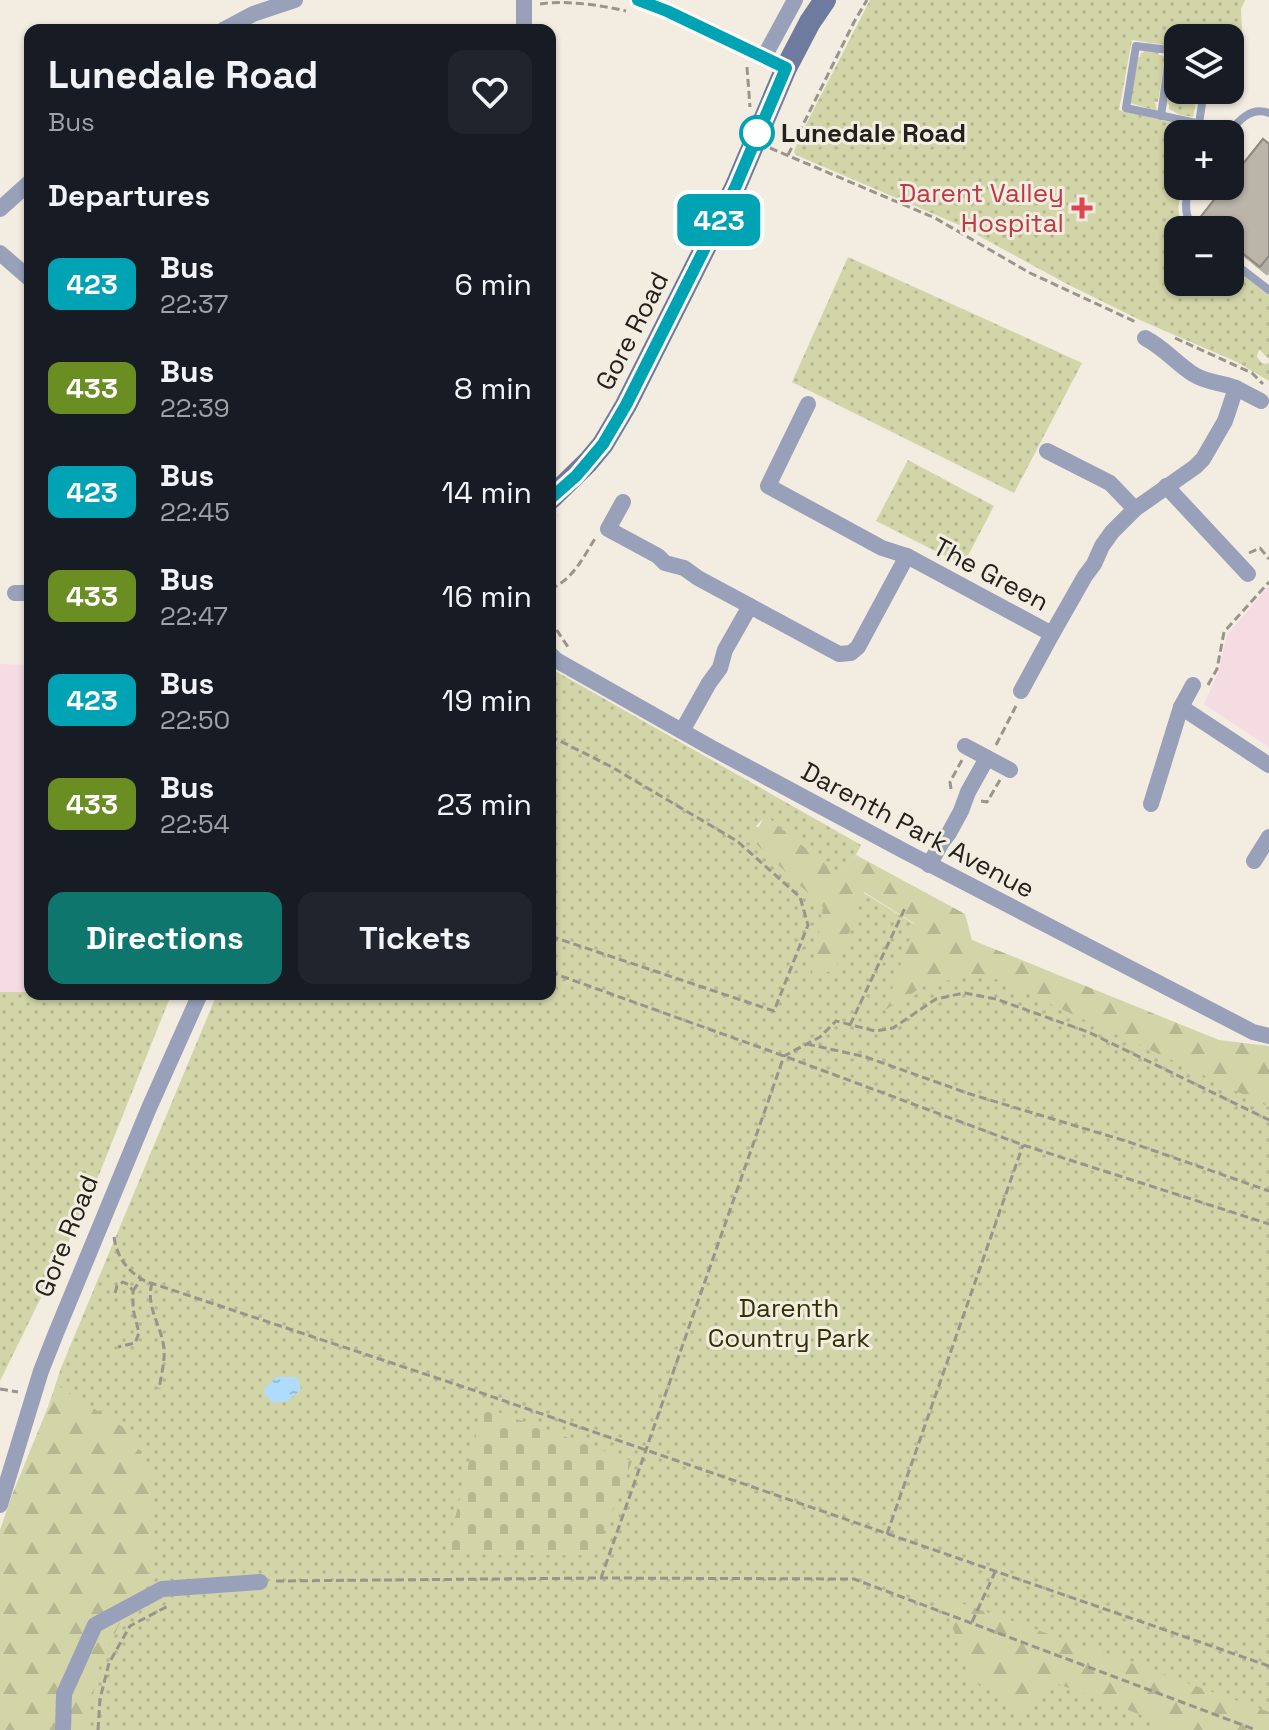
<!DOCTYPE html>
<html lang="en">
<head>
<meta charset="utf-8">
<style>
	:root { --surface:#171b24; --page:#20242c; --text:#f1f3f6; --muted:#9ea1a6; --accent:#0f766e }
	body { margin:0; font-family:"Space Grotesk",sans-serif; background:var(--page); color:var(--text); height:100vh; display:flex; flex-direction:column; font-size:30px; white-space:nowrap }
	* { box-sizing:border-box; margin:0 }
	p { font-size:26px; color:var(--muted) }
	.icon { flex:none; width:44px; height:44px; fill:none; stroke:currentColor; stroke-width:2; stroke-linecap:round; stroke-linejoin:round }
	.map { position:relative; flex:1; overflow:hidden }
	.panel { position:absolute; left:24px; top:24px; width:532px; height:976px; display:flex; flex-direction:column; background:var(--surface); border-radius:16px; box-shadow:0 2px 6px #0004 }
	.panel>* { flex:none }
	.badge { padding:0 16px; border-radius:12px; font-size:28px; line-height:52px }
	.tools { position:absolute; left:1164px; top:24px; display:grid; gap:16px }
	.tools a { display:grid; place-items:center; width:80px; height:80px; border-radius:16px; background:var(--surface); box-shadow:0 2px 6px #0004; font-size:40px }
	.map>.badge { position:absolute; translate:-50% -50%; box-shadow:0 0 0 4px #fff }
	h2 { padding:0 24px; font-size:30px; line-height:72px }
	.round { display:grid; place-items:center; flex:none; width:84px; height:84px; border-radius:16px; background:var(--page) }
	.summary { display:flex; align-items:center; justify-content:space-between; height:136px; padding:0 24px }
	h1 { font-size:38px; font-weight:800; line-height:60px }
	.cta { display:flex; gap:16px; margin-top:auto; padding:16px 24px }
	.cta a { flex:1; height:92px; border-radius:16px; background:var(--accent); color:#fff; font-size:32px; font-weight:800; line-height:92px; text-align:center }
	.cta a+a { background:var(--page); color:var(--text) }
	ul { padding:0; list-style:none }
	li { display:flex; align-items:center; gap:24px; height:104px; padding:0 24px }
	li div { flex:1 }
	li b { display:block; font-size:30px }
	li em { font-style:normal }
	li .badge { min-width:88px; font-weight:700; text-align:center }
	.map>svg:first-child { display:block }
</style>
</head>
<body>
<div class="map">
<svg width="1269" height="1730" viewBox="0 0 1269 1730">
	<defs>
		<pattern id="grass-dots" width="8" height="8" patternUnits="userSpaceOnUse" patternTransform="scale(2)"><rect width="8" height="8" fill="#d2d5a7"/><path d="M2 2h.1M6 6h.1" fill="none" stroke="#b4b78f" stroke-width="1.8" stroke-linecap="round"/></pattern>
		<pattern id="forest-firs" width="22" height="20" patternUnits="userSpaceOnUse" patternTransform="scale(2)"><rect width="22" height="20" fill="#d2d5a7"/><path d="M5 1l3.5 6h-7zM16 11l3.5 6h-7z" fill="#b4b78f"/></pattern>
		<pattern id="cemetery-stones" width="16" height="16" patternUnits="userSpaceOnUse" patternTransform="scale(2)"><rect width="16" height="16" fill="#d2d5a7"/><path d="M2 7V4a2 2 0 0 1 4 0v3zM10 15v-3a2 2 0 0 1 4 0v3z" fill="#b4b78f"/></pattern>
		<pattern id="water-ripples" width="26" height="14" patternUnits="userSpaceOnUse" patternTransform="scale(2)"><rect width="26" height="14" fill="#afdcfd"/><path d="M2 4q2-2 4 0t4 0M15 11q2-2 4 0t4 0" fill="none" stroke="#96bcd8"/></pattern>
		<filter id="shadow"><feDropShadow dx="7" dy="7" stdDeviation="0" flood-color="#0004"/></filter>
	</defs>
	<rect width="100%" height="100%" fill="#f3ece1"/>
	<polygon fill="#f5dbe3" points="0,664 30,665 30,992 0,992"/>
	<polygon fill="#f5dbe2" points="1269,586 1269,747 1204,704 1218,674 1227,635"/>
	<g fill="url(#grass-dots)">
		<path d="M870,0h375l-4,9 1,21 -12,56v-48h-52v9l-46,-7 -13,70 73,17 15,7h-29v52h6c-7,16 -9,30 3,44h-9v52h52v-18l39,31v64l-9,-9 -2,2 -1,5 5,6 5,1 2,-2v19l-32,-19 -95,-41 -75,-37 -110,-60 -161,-69 -2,-3 5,-14z"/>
		<polygon points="1144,51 1159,52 1159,55 1165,56 1158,102 1155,102 1157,111 1130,103 1137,57 1140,57 1141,53 1143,53"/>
		<polygon points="1174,57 1178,57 1178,90 1198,90 1193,117 1180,115 1169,109 1169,104 1167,103"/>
		<polygon points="848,257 1082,363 1014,493 792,382"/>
		<polygon points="908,460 994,506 963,565 876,521"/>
		<polygon points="550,668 861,845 856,855 836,874 766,816 756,826 956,950 1269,1097 1269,1730 0,1730 0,1554 61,1368 217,994 550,994"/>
		<polygon points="0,992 30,992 30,994 171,995 88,1202 0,1381"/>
	</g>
	<g fill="url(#forest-firs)">
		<polygon points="765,815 836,873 856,855 965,914 972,940 1219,1040 1269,1046 1269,1107 1183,1065 985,974 927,984 885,1010 915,924 864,892 835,971 812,974 823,907 752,840"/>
		<polygon points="57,1385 126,1429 150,1468 150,1571 121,1621 99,1666 85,1730 0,1730 0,1530 12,1495"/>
		<polygon points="941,1596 1269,1712 1269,1730 1163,1730 1155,1720 1050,1681 1021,1711 971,1678"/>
	</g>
	<polygon fill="url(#cemetery-stones)" points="483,1407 632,1461 595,1555 446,1554"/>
	<polygon fill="url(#water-ripples)" points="276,1377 297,1377 301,1389 288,1401 273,1403 263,1391"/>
	<g fill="#bab4a9" stroke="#908a80" stroke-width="2" filter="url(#shadow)">
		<polygon points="1263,139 1269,144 1269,187 1267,186 1237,226 1244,231 1269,198 1269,256 1260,267 1230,243 1230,230 1213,230 1199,219 1225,186 1230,186 1230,180"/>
		<polygon points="1263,139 1269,144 1269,256 1260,267 1230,243 1230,230 1213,230 1199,219 1225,186 1230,186 1230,180"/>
	</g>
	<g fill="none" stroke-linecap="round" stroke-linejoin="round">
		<g stroke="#9a948c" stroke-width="3" stroke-dasharray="8 4" stroke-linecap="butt">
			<path d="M540,4c24,-4 61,1 86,7"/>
			<polyline points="747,67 750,107"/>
			<polyline points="770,148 935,218 1030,273 1138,323"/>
			<polyline points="788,155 854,22 867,0"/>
			<polyline points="1175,338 1252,373 1263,384"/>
			<polyline points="550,525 557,515"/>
			<polyline points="1249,553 1260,548 1269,559"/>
			<path d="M550,589c23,-9 34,-33 46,-52"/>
			<polyline points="550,620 568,647"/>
			<polyline points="1208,685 1217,669 1224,632 1269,582"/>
			<polyline points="550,736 610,766 737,841 800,897 808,925 774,1011 550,936"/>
			<polyline points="996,745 1016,706"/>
			<polyline points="951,789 950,782 962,760"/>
			<polyline points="981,801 987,802 1000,780"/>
			<polyline points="550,972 784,1056 1023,1145 1269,1224"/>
			<polyline points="850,1025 906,906"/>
			<polyline points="807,1044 866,1057 970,1094 1129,1142 1269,1191"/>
			<path d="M114,1237c3,20 13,34 31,44l325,108 799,277"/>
			<path d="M152,1283c-7,24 10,43 12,66 1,13 -3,27 -5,40"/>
			<polyline points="133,1291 141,1279"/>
			<polyline points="115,1293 117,1286 123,1282 129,1285 133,1291 133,1309 139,1333 135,1343 118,1347"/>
			<polyline points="0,1389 18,1392"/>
			<polyline points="887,1534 1023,1145"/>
			<polyline points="601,1578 784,1056 820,1037 836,1021 875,1031 893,1028 936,999 964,993 996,999 1088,1032 1269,1120"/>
			<polyline points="276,1581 601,1578 854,1579 1256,1730"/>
			<polyline points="972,1622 995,1572"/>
			<polyline points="98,1730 100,1699 109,1663 130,1626 170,1605"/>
		</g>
		<g stroke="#98a1b9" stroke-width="8">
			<polyline points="1178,51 1136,46 1126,108 1210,126 1224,134"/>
			<polyline points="1161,116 1170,50"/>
			<polyline points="1199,124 1204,90"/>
			<path d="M1228,134c10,-13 23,-28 41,-21"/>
			<path d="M1190,186c-6,16 -6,31 5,44"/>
			<polyline points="1230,260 1269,290"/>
		</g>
		<g stroke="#98a1b9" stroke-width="16">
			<polyline points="638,0 667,11 786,68"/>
			<polyline points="223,30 253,14 295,0"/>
			<polyline points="524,30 524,0"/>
			<polyline points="764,57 795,0"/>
			<polyline points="0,209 30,182"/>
			<polyline points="0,253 30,279"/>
			<polyline points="1236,388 1261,401"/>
			<polyline points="808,404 768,486 882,548 907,556"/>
			<polyline points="1047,451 1110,483 1135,509"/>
			<polyline points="1166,486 1248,574"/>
			<polyline points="623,502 608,529 658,556 665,563 684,568 698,578 750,606"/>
			<polyline points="15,593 30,593"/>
			<polyline points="550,654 556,660 710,747 906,852 1253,1032 1269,1036"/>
			<polyline points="1021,691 1052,634"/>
			<polyline points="1181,707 1269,765"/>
			<path d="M682,731l27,-48 11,-15 5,-18 25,-44 89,48 12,-1 7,-6 49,-91 145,78 33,-58 9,-12 8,-18 10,-14 23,-23 60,-42 8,-8 22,-38 11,-33c-16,-6 -29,-5 -43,-14 -17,-11 -30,-27 -48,-36"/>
			<polyline points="965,746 1010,770"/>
			<polyline points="1151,804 1181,707 1193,685"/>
			<polyline points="1254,861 1269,837"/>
			<polyline points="929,865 942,842 949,833 961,811 968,792 987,758"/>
			<polyline points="0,1505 41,1371 56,1333 149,1108 200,994"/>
			<polyline points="63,1730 64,1694 95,1625 162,1589 260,1582"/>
		</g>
		<polyline stroke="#6f7b9e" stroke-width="22" points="550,499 588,462 603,444 626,405 735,188 786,68 810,22 825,0"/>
	</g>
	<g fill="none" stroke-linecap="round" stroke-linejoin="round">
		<g stroke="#fff" stroke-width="18">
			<polyline id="line" points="550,499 576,476 588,462 603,444 626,405 735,188 786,68 667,11 638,0"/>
		</g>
		<use href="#line" stroke="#00a3b4" stroke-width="12"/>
	</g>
	<circle fill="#fff" stroke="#00a3b4" stroke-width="4" cx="757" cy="133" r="16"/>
	<path fill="#e0444e" stroke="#f3ece1" stroke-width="3" d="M1078 196h8v8h8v8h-8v8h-8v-8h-8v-8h8z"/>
	<g text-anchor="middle" stroke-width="6" stroke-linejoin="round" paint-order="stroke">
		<g font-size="26" font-weight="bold" fill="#24211d" stroke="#f3ece1" text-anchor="start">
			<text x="781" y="142">Lunedale Road</text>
		</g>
		<g font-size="26" fill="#be3a42" stroke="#f3ece1" text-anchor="end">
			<text x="1064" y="202">Darent Valley<tspan x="1064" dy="30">Hospital</tspan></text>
		</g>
		<g font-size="26" fill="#24211d" stroke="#f3ece1">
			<text transform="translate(632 331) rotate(-63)" y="9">Gore Road</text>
			<text transform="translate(991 574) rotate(28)" y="9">The Green</text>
			<text transform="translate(918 830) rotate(28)" y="9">Darenth Park Avenue</text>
			<text transform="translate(66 1236) rotate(-68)" y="9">Gore Road</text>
		</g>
		<g font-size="26" fill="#313201" stroke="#f3ece1">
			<text x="789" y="1317">Darenth<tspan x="789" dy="30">Country Park</tspan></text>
		</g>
	</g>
</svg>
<div class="tools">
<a><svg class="icon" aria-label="layers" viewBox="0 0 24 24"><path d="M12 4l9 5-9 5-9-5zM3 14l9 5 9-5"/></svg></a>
<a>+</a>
<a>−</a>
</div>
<b class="badge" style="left:719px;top:220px;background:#00a3b4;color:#fff">423</b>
<section class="panel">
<div class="summary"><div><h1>Lunedale Road</h1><p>Bus</p></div><a class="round"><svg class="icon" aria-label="heart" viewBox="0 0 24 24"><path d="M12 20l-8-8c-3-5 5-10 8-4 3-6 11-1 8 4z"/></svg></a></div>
<h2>Departures</h2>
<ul>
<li><span class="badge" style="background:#00a3b4;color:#fff">423</span><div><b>Bus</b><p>22:37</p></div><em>6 min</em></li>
<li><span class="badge" style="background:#6b8e23;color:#fff">433</span><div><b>Bus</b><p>22:39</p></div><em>8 min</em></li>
<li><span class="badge" style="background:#00a3b4;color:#fff">423</span><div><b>Bus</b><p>22:45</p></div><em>14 min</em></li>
<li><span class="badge" style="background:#6b8e23;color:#fff">433</span><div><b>Bus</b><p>22:47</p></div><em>16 min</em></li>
<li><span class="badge" style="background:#00a3b4;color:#fff">423</span><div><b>Bus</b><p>22:50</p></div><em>19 min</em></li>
<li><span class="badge" style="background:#6b8e23;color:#fff">433</span><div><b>Bus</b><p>22:54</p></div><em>23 min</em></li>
</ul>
<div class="cta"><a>Directions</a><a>Tickets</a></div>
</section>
</div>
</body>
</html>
